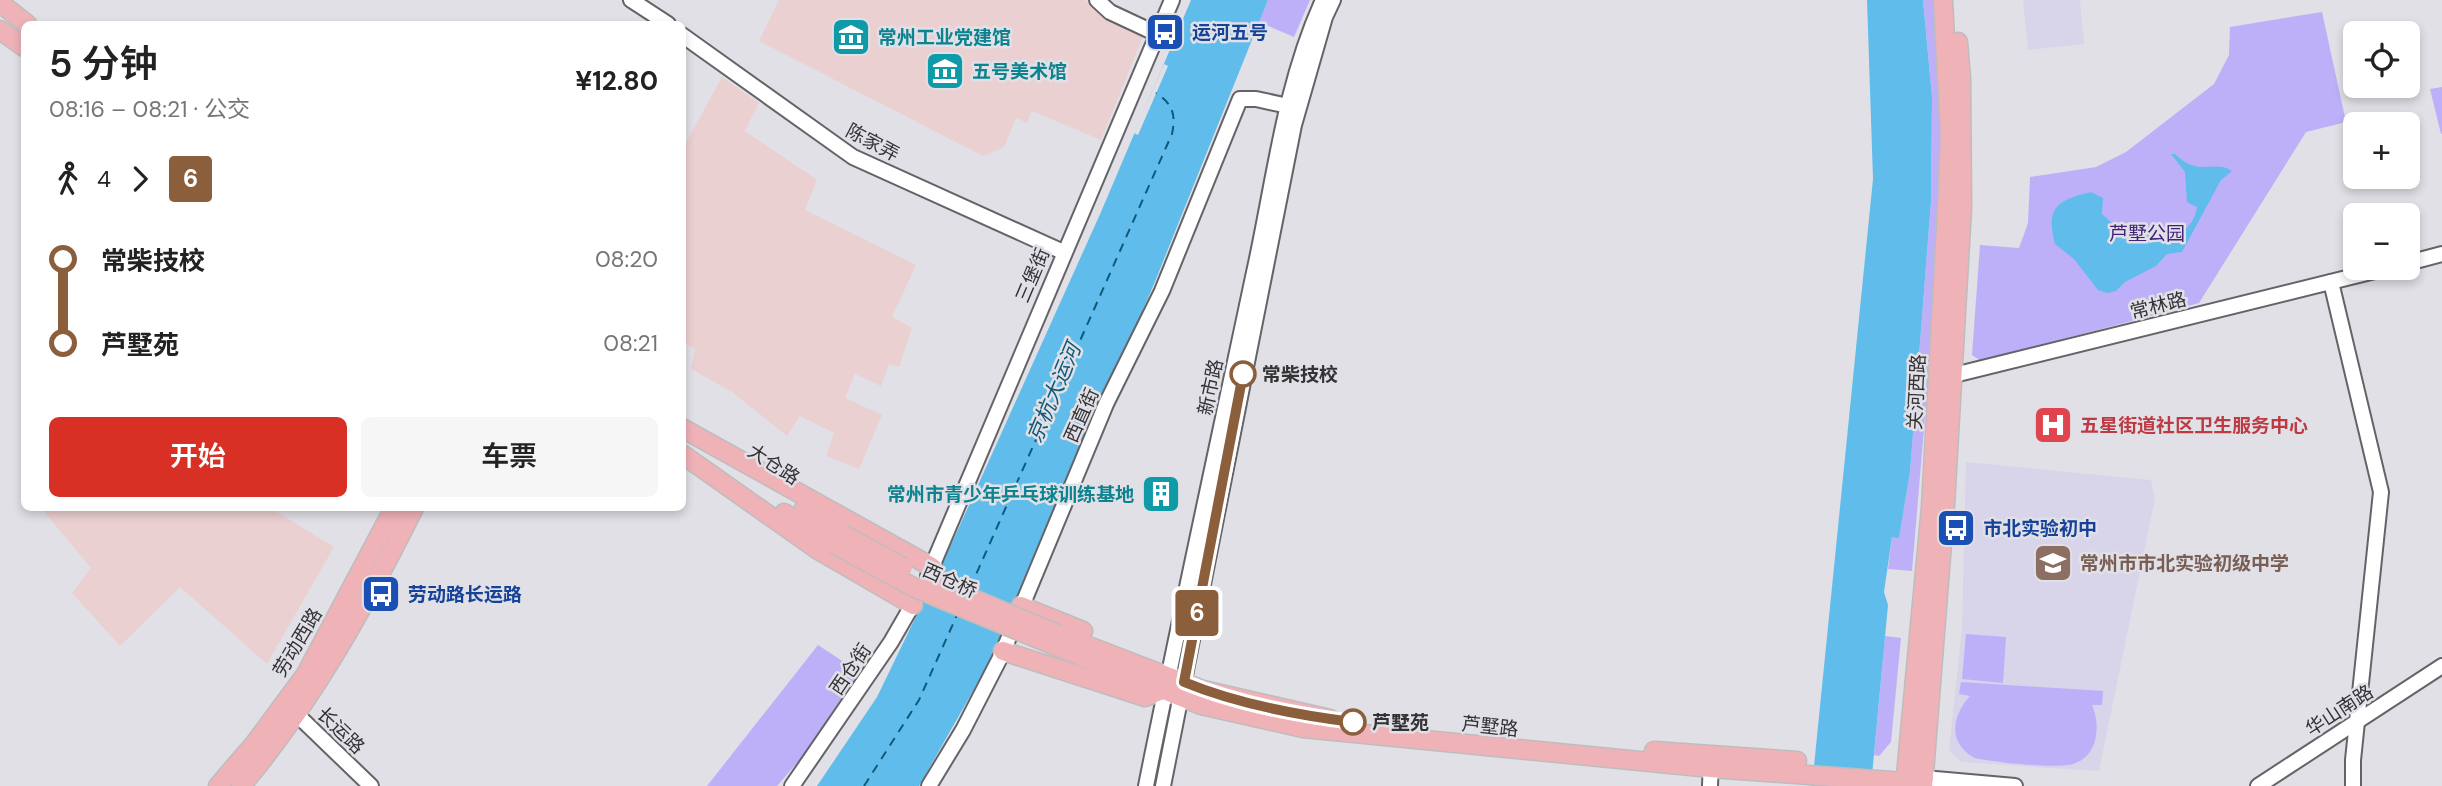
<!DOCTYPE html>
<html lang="zh">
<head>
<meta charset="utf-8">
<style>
	:root { --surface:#fff; --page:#f6f6f6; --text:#222; --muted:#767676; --accent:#d93025 }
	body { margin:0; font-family:"DM Sans","Noto Sans SC",sans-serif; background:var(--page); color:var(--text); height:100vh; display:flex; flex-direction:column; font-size:26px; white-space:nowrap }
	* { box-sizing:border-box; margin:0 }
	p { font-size:23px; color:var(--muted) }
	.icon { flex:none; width:38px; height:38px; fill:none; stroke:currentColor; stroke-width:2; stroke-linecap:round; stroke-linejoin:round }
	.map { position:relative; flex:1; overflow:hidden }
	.side { position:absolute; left:21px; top:21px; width:665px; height:490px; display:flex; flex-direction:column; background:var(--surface); border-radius:10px; box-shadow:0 4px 10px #0003 }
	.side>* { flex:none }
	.badge { padding:0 14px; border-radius:5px; font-size:24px; line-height:46px }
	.fabs { position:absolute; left:2343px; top:21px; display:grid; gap:14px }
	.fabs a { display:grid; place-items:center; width:77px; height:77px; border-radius:10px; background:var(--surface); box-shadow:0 4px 10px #0003; font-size:35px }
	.map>.badge { position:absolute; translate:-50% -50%; box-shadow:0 0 0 4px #fff }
	.legs { display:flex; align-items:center; gap:10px; height:77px; padding:0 28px; font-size:23px }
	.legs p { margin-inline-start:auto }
	.head { display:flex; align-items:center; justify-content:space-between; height:119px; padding:0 28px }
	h1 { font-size:38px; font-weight:600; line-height:52px }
	.primary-button { display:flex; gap:14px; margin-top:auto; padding:14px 28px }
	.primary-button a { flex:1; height:80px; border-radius:10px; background:var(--accent); color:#fff; font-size:28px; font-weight:600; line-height:80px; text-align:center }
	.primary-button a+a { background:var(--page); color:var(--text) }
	ul { padding:0 28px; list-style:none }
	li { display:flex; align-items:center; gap:24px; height:84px; font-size:26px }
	li i { display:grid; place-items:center; width:10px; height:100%; margin:0 9px; background:currentColor }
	li i::after { content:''; width:18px; height:18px; margin:-9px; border:5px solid; border-radius:50%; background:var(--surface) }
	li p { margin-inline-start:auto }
	li:first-child i { background:linear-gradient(#0000 50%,currentColor 0) }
	li:last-child i { background:linear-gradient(currentColor 50%,#0000 0) }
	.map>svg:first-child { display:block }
</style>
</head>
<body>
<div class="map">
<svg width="2442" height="786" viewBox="0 0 2442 786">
	<rect width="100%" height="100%" fill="#e1e0e6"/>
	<g fill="#ebd0d1">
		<polygon points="779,0 1085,0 1144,34 1101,140 1032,111 1027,123 1016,118 1004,147 983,156 759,41"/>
		<polygon points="722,77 759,103 745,131 817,180 805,210 916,265 892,317 912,328 899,367 889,364 881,386 855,374 845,398 882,415 859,469 826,456 834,433 800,416 787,436 732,392 691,369 695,349 682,342 683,148"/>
		<polygon points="41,508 279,508 277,512 334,547 267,664 180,587 120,646 72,593 91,568"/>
	</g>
	<g fill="#d8d4ea">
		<polygon points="2023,0 2080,0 2084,44 2028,50"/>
		<polygon points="1966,462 2151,480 2155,498 2099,771 1961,762 1949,750 1962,628"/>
	</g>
	<g fill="#beaff9">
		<polygon points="1268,0 1310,0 1294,37 1259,22"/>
		<polygon points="1923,0 1936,0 1943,138 1935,298 1912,571 1888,569 1892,537 1899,537 1910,472 1931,201 1932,97"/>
		<polygon points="2322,12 2346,122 2306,132 2199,303 1981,361 1972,355 1980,245 2019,248 2028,223 2030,177 2096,167 2126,152 2214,84 2229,55 2230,27"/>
		<polygon points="2442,87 2442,134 2441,134 2430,89"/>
		<polygon points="1966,634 2006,637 2003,683 1962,679"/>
		<polygon points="1885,636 1901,638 1891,742 1879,756 1874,755"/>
		<polygon points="818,645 859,672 803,756 777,786 707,786"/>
		<path d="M1961,682l142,9 -1,14h-10c9,20 6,52 -19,59 -17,5 -81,-2 -98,-6 -28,-15 -23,-42 -5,-62l-11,-2z"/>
	</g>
	<g fill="#60bdeb">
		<polygon points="1191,0 1268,0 1154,284 998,647 919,786 817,786 877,697 956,534 1101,212"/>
		<polygon points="1867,0 1923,0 1932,97 1931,201 1910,472 1899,538 1892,537 1884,592 1888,605 1871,786 1812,786 1873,179"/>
		<path d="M2171,154h4c24,24 39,5 57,17l-11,9 -39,72 -15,2 -11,12 -31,16 -9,9 -9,2 -9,-3 -24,-31 -19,-15c-10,-37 3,-44 36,-52l12,6 -1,16 27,25 25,-6 2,6c22,-4 37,-8 41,-32l-10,-5 -2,-30z"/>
	</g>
	<polygon fill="#e1e0e6" points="1164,64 1168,66 1138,135 1134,133"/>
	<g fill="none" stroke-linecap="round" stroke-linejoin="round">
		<g stroke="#0f5979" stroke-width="2" stroke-dasharray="9 7" stroke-linecap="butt">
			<path d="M970,588l202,-454c4,-19 1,-30 -16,-41"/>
			<polyline points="864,786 919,700 957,615"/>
		</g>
		<g stroke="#646368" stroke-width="18">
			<g id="minor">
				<polyline points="631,0 668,24"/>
				<polyline points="1097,0 1110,12 1157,34"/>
				<polyline points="682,35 853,157 1063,252"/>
				<polyline points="2408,263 2442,254"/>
				<polyline points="2331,282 2381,492 2353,760 2353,786"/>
				<polyline points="1946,377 2387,268"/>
				<polyline points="928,576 1172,0"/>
				<polyline points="289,707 371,786"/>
				<polyline points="1924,778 2015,786"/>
				<polyline points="792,786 891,642 917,597"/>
				<polyline points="929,786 963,730 1002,654 1106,404 1162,291 1240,99 1256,99 1288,106"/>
				<path d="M1146,786c34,-170 71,-339 107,-509 21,-93 30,-189 70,-277"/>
				<polyline points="1163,786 1294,125 1325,17 1333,0"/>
				<polyline points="1710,786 1711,759"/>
				<polyline points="2258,786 2442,666"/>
			</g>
		</g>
		<g stroke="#bebdbe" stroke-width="21">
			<g id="major">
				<polyline points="0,3 27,24"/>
				<polyline points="0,30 24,47"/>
				<polyline points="682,428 932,567"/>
				<polyline points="682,454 818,550 913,605"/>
				<polyline points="804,509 842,534"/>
				<polyline points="784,513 834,544"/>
				<polyline points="1021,606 1083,631"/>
				<polyline points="1057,634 1203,690 1330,719"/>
				<polyline points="1053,645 1201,705 1303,728 1711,768 1905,782 1924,778"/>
				<polyline points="1003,651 1145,697 1165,689"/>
				<polyline points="1654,751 1797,761"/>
				<polyline points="218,786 255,743 306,674 394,508"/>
				<path d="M241,786c72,-85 124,-180 173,-278"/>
				<polyline points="1905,786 1931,507 1947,210 1950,134 1943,0"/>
				<polyline points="1923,786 1945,505 1962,208 1961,78 1958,42"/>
			</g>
		</g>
		<use href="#minor" stroke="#fff" stroke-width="14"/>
		<use href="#major" stroke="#efb2b7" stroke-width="18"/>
		<g stroke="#bebdbe" stroke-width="21" stroke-linecap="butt">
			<g id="major-bridge">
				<polyline points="842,534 903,567"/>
				<polyline points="834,544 915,588 1053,645"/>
				<polyline points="928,580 1057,634"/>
			</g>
		</g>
		<use href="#major-bridge" stroke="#efb2b7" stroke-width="18"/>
	</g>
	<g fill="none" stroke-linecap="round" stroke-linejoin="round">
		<g stroke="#fff" stroke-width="16">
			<path id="line-1" d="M1243,374l-59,308c53,22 113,33 169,40"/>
		</g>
		<use href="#line-1" stroke="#8b5e3c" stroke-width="10"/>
	</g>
	<defs>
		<g id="bus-square" transform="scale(2.0125)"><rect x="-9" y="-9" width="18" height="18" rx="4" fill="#1a4fb4" stroke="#e1e0e6"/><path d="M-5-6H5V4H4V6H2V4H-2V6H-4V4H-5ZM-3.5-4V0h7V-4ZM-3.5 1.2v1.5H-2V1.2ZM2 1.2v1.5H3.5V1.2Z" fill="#fff"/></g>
		<g id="museum-square" transform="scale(2.0125)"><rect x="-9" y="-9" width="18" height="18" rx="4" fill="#0f9aa8" stroke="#e1e0e6"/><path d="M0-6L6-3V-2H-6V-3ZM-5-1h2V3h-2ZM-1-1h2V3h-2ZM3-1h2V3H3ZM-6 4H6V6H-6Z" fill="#fff"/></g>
		<g id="hospital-square" transform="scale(2.0125)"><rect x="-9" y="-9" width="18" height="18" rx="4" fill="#e0444e" stroke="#e1e0e6"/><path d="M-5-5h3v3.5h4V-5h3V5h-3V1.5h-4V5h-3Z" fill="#fff"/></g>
		<g id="building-square" transform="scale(2.0125)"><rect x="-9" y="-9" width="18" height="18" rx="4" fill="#0f9aa8" stroke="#e1e0e6"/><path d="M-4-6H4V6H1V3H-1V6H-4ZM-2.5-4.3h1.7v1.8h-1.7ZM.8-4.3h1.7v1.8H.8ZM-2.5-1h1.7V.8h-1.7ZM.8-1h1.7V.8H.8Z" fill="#fff"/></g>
		<g id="school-square" transform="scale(2.0125)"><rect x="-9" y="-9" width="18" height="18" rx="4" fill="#8d6e63" stroke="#e1e0e6"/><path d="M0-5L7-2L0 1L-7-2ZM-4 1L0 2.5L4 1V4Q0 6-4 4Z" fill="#fff"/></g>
	</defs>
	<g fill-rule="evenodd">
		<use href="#bus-square" x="1165" y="32"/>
		<use href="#museum-square" x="851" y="37"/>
		<use href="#museum-square" x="945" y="71"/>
		<use href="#hospital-square" x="2053" y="425"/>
		<use href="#building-square" x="1161" y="494"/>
		<use href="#bus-square" x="1956" y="528"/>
		<use href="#school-square" x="2053" y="563"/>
		<use href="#bus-square" x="381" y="594"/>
	</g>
	<g fill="#fff" stroke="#8b5e3c" stroke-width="3.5">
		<circle cx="1243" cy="374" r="12"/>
		<circle cx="1353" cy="722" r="12"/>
	</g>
	<g text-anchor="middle" stroke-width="5" stroke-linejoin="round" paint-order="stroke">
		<g font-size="19" font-weight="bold" fill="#164399" stroke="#e1e0e6" text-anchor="start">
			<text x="1192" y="39">运河五号</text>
			<text x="1983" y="535">市北实验初中</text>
			<text x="408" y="601">劳动路长运路</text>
		</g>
		<g font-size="19" font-weight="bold" fill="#0d838f" stroke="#e1e0e6" text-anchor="start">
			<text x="878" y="44">常州工业党建馆</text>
			<text x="972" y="78">五号美术馆</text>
			<text x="1134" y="501" text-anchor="end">常州市青少年乒乓球训练基地</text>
		</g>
		<g font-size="19" fill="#333235" stroke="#e1e0e6">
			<text transform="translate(873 142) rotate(28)" y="7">陈家弄</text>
			<text transform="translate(1032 275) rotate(-67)" y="7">三堡街</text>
			<text transform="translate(2158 305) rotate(-14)" y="7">常林路</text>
			<text transform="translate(1210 387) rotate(-78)" y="7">新市路</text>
			<text transform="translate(1916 392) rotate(-87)" y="7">关河西路</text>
			<text transform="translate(1081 415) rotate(-66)" y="7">西直街</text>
			<text transform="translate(774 464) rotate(33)" y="7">大仓路</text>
			<text transform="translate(950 580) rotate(24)" y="7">西仓桥</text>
			<text transform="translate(297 642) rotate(-59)" y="7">劳动西路</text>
			<text transform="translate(850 669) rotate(-56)" y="7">西仓街</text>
			<text transform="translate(2339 710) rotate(-33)" y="7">华山南路</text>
			<text transform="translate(1490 726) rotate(6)" y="7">芦墅路</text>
			<text transform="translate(341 730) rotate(44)" y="7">长运路</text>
		</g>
		<g font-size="19" fill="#41237c" stroke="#e1e0e6">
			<text x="2147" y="240">芦墅公园</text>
		</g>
		<g font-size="19" font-weight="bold" fill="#333235" stroke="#e1e0e6" text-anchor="start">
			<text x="1262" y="381">常柴技校</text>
			<text x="1372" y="729">芦墅苑</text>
		</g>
		<g font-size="19" font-weight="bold" fill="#be3a42" stroke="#e1e0e6" text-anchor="start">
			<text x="2080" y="432">五星街道社区卫生服务中心</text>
		</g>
		<g font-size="19" font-weight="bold" fill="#785e54" stroke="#e1e0e6" text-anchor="start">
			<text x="2080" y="570">常州市市北实验初级中学</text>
		</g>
		<g font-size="21" font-style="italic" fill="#0f5979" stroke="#e1e0e6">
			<text transform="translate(1054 393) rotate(-67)" y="7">京杭大运河</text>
		</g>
	</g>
</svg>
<div class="fabs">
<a><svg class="icon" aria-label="locate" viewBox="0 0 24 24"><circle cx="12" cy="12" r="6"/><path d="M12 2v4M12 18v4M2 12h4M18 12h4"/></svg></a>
<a>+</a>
<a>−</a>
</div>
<b class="badge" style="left:1197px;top:613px;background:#8b5e3c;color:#fff">6</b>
<section class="side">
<div class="head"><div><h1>5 分钟</h1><p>08:16 – 08:21 · 公交</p></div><b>¥12.80</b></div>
<div class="legs"><svg class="icon" aria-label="walk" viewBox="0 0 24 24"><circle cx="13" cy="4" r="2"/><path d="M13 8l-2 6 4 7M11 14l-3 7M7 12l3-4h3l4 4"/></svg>4<svg class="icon" aria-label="forward" viewBox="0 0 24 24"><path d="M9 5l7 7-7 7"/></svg><b class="badge" style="background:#8b5e3c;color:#fff">6</b></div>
<ul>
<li><i style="color:#8b5e3c"></i><b>常柴技校</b><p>08:20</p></li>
<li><i style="color:#8b5e3c"></i><b>芦墅苑</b><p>08:21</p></li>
</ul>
<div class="primary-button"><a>开始</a><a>车票</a></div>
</section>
</div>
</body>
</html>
